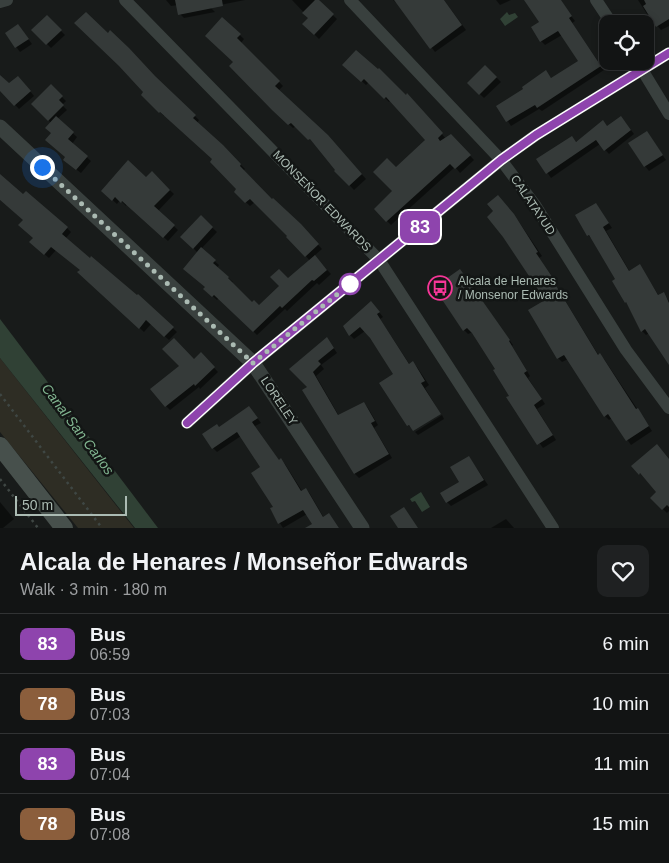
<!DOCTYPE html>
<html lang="en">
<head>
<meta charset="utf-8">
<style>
	:root { --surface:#121414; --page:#1f2122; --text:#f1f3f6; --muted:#9c9ea0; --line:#313334 }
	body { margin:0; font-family:Arial,sans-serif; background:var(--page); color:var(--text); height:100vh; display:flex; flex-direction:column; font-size:19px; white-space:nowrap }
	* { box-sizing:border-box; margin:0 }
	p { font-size:16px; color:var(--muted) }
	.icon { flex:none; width:28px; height:28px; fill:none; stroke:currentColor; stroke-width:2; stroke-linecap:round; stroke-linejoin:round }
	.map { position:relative; height:528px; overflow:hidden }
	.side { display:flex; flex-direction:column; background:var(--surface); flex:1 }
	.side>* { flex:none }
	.badge { padding:0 10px; border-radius:8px; font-size:18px; line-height:32px }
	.tools { position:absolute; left:599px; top:15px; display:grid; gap:10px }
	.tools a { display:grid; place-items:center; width:55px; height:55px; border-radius:10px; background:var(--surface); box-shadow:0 2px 8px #0003,0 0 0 1px var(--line); font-size:25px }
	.scale { position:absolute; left:15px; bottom:12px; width:112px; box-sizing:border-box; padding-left:5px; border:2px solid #abbbb3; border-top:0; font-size:14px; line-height:18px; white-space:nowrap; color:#abbbb3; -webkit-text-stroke:4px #131615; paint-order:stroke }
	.you { position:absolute; width:25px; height:25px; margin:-12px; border:4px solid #fff; border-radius:50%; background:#1a73e8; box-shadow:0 0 0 8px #1a73e833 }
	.map>.badge { position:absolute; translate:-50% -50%; box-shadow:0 0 0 2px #fff }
	.round { display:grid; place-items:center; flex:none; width:52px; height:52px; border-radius:10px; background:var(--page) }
	.headline { display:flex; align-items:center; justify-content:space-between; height:85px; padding:0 20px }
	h1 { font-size:24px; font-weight:600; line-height:38px }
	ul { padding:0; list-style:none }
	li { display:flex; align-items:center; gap:15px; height:60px; padding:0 20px; border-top:1px solid var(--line) }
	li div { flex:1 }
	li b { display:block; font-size:19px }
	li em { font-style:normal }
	li .badge { min-width:55px; font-weight:700; text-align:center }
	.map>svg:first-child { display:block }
</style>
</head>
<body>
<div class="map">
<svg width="669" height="528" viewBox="0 0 669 528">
	<rect width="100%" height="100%" fill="#181b1a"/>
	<polygon fill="#2e2d24" points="0,358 134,528 78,528 0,432"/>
	<g fill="#304135">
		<polygon points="507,12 509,15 515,13 518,17 505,26 500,19"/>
		<polygon points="0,319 158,528 135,528 0,358"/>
		<polygon points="421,492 430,507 422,512 415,501 412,502 410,499"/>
	</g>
	<g fill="#0007">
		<polygon points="166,0 245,0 210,7 215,12 184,18 180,14 178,5 171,6"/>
		<polygon points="292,0 317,0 337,19 319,39 304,24 309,18"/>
		<polygon points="393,0 444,0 466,30 435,52 401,7"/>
		<polygon points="496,0 511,0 500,5"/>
		<polygon points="526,0 551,0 562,4 575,21 572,23 604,70 542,111 539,109 511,126 498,106 525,89 546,72 552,79 580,62 562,35 545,45 541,41 540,23"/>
		<polygon points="638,0 669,0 669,26 661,30 647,14"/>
		<polygon points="47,17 65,35 51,48 33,30"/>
		<polygon points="223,19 244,39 241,43 283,86 278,91 332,141 366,179 354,190 336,171 337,170 314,142 296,126 293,128 278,114 235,63"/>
		<polygon points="18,25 32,44 20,52 6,33"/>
		<polygon points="344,65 412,99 446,139 455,140 474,160 460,173 455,167 391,225 375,209 394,191 396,169 426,140 391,100 389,102 369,82 366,85"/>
		<polygon points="485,66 501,82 484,98 468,83"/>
		<polygon points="0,76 9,85 22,81 34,96 19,109 0,89"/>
		<polygon points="157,80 199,120 197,123 227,151 245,169 243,171 272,201 300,225 322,249 314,256 331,274 319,285 317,283 287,311 285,309 257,335 219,298 217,300 209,293 198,253 182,237 201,217 217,232 201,249 219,265 217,268 233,282 231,283 252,304 259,307 310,261 289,236 255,202 250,206 235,192 238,189 214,159 165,115 164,116 142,95"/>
		<polygon points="51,86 66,101 62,105 67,110 57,119 77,137 72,144 91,161 81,173 69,164 53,133 51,123 33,104"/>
		<polygon points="625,122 634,134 609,154 600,144 551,178 538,159 608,127"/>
		<polygon points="647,133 666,160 649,171 645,166"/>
		<polygon points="152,173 174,194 158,211 178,230 168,241 127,204 126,206 120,200 117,204 107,195 146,178"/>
		<polygon points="0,175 24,196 67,228 71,232 65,239 137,297 138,295 177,332 169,340 151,324 144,332 83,276 81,270 56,250 49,258 35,246 35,238 24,220 0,200"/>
		<polygon points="596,204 612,228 606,231 630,272 640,266 659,296 663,294 669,301 669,363 649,333 646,335 642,331 626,302 616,280 592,239 588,235"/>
		<polygon points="517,219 542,256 539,258 557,283 555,284 599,356 604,359 652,431 631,445 612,418 609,420 605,416 568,359 562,362 558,358 546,300"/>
		<polygon points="460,270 513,345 512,346 530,376 528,378 545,404 537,409 556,440 543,448 508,398 510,396 497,369 473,332 468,334 464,330 448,286"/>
		<polygon points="375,307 383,317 380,319 410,365 413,363 417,367 429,385 425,388 440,413 413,429 408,425 395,374 365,331 354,339 350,335"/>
		<polygon points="327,338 337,353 321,365 324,369 316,376 339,416 364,403 368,408 378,425 374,428 392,458 359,478 355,474 304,391 309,388 291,369"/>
		<polygon points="201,354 218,372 200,389 199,387 170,410 166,406 194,361"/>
		<polygon points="253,412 261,423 255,426 279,461 281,460 285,464 302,491 306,489 310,494 324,518 329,514 339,528 316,528 307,514 283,528 271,509 275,507 262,467 241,436 217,452 213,448 219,428"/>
		<polygon points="442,415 444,419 418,435 415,432"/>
		<polygon points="469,457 488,485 451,506 447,502 460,482"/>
		<polygon points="669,460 669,511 667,513 652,498 658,492 633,466"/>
		<polygon points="0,502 14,519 3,528 0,528"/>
		<polygon points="506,519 514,528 491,528"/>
	</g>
	<g fill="#353a39">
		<polygon points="175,0 222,0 223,6 178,15"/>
		<polygon points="315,0 319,0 334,14 314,35 302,24 308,18 302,13"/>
		<polygon points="394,0 444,0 462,25 430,49"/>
		<polygon points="524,0 561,0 572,16 569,18 601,66 537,108 535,105 506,122 496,106 523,89 522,87 546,70 551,78 578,61 558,31 540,42 531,27 539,22"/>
		<polygon points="644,0 669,0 669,19 656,27 643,6 646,4"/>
		<polygon points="86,12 108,33 110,30 129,48 155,76 196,115 193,118 223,145 241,164 240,166 272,199 273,198 301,224 319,244 305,257 286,237 287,236 250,199 245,203 234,192 236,189 210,162 212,159 160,112 159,113 141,95 143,92 119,66 74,23"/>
		<polygon points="47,15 62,30 46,45 31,30"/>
		<polygon points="222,17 241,34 237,38 280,81 275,86 328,135 362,174 349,186 334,171 335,170 310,139 308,140 291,123 288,125 272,110 229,66 233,62 205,36"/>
		<polygon points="18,24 29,39 15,48 5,33"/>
		<polygon points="356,50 378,69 379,68 406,95 407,93 443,133 438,138 440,141 451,134 471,155 455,169 450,164 386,222 374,209 392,191 373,172 387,158 396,167 425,140 386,97 384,99 364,79 361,82 342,65"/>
		<polygon points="485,65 497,77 479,95 467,83"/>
		<polygon points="0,75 9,83 18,76 31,91 14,106 0,91"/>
		<polygon points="51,84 63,96 59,100 64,105 48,121 31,104"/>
		<polygon points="56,116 74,132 68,139 88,156 76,170 63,160 65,157 45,140 51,133 45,128"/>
		<polygon points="621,116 631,130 604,151 596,140 546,174 536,159 572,136 576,142 603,120 607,126"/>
		<polygon points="647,131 663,155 644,167 628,143"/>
		<polygon points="128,160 146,177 152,171 170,190 154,206 175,225 163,238 122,201 121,203 115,197 112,201 101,191"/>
		<polygon points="0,174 23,194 26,191 68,227 62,234 90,258 91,256 137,295 138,294 174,327 164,337 146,320 139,329 77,272 80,270 51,247 44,255 29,242 33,238 18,225 23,220 0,200"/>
		<polygon points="498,195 514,214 538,252 536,253 553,278 552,279 598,355 600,353 636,409 638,408 649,426 626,441 608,414 604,417 564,355 557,359 528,310 545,300 503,237 487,217 493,211 487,204"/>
		<polygon points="596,203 609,223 603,227 629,271 640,264 658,295 664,292 669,303 669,365 645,329 641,332 626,302 625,303 612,281 615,279 589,235 587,236 575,215"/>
		<polygon points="201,215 213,227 193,249 180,237"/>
		<polygon points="201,247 216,260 213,263 229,277 228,278 252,302 254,300 259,305 279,286 270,277 279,269 288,278 315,255 327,270 314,281 312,280 282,308 280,306 253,332 214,295 212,297 203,289 205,287 183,269"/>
		<polygon points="460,269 510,340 509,341 527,371 524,373 542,399 534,405 553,435 537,445 506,397 509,396 493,370 495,369 472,333 467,328 463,331 437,292 446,285 443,281"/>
		<polygon points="371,301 380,312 377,314 409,364 413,361 425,381 421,383 441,414 413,431 409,425 407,426 379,383 393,374 370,338 360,327 349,336 343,326"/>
		<polygon points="327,337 334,348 318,361 321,364 313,372 338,415 364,402 375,421 371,423 389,454 354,474 302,390 307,387 289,369"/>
		<polygon points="174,338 194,359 201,352 215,367 195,386 194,384 165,407 150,389 179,366 162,349"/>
		<polygon points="249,406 258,418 252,422 279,460 281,458 301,491 306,488 323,517 329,513 339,528 305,528 312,524 303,510 278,524 270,508 273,507 251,473 260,467 237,432 212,449 202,434 217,424 219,427"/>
		<polygon points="657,444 669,459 669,507 667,505 662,510 650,498 656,492 640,473 639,475 631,466"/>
		<polygon points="469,456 484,480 446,503 440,493 459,482 450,467"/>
		<polygon points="404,507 418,528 398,528 390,516"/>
	</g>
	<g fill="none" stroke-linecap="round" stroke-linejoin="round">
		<g stroke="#3f4744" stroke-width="2.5" stroke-dasharray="2.5 4" stroke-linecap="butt">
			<polyline points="0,394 102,528"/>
			<polyline points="0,479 38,528"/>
		</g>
		<g stroke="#39403e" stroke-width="12">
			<polyline points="125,0 379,260 553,528"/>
			<polyline points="350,0 501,160 535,205 626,350 669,408"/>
			<polyline points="596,0 612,24"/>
			<polyline points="0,2 7,0"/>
			<polyline points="638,63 669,114"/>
			<polyline points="187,423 253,363 501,160 536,135 669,53"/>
		</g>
		<polyline stroke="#39403e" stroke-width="15" points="0,127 253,363 362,528"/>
		<polyline stroke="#47504c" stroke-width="18" points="0,446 64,528"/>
	</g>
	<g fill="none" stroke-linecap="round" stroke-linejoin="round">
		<g stroke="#fff" stroke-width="11">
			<polyline id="line" points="187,423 253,363 501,160 536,135 669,53"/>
		</g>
		<use href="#line" stroke="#8e44ad" stroke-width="8"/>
		<polyline stroke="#abbbb3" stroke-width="5" stroke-dasharray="0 9" points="42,167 253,363 351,283 350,284"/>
	</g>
	<defs>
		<g id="bus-ring" transform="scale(1.25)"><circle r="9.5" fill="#131615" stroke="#f53697" stroke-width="1.5"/><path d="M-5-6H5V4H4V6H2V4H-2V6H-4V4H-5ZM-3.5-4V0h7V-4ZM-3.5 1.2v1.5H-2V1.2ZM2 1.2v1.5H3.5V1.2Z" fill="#f53697"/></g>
	</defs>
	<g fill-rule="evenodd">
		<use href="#bus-ring" x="440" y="288"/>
	</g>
	<circle fill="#fff" stroke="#8e44ad" stroke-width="2.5" cx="350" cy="284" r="10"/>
	<g text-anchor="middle" stroke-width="5" stroke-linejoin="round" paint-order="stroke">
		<g font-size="12" fill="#abbbb3" stroke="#131615">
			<text transform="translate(322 201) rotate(46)" y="4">MONSEÑOR EDWARDS</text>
			<text transform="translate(533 205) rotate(56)" y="4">CALATAYUD</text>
			<text transform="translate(279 401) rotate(56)" y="4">LORELEY</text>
		</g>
		<g font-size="12" fill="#abbbb3" stroke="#131615" text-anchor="start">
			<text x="458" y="285">Alcala de Henares<tspan x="458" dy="14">/ Monsenor Edwards</tspan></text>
		</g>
		<g font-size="14" font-style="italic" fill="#82b691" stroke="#131615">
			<text transform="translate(78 429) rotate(53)" y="5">Canal San Carlos</text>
		</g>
	</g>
</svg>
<div class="tools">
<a><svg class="icon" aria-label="locate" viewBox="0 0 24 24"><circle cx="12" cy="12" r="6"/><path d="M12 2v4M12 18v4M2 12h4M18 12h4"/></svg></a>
</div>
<div class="scale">50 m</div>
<div class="you" style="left:42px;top:167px"></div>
<b class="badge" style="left:420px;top:227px;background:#8e44ad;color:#fff">83</b>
</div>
<section class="side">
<div class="headline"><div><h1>Alcala de Henares / Monseñor Edwards</h1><p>Walk · 3 min · 180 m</p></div><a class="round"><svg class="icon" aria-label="heart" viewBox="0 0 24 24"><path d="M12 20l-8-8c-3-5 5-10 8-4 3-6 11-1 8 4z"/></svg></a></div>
<ul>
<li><span class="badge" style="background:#8e44ad;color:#fff">83</span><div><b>Bus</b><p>06:59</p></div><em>6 min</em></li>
<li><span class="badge" style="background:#8b5e3c;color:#fff">78</span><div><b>Bus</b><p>07:03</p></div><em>10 min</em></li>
<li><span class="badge" style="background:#8e44ad;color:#fff">83</span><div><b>Bus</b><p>07:04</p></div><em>11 min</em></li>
<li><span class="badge" style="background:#8b5e3c;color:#fff">78</span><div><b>Bus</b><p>07:08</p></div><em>15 min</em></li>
</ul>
</section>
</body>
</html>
